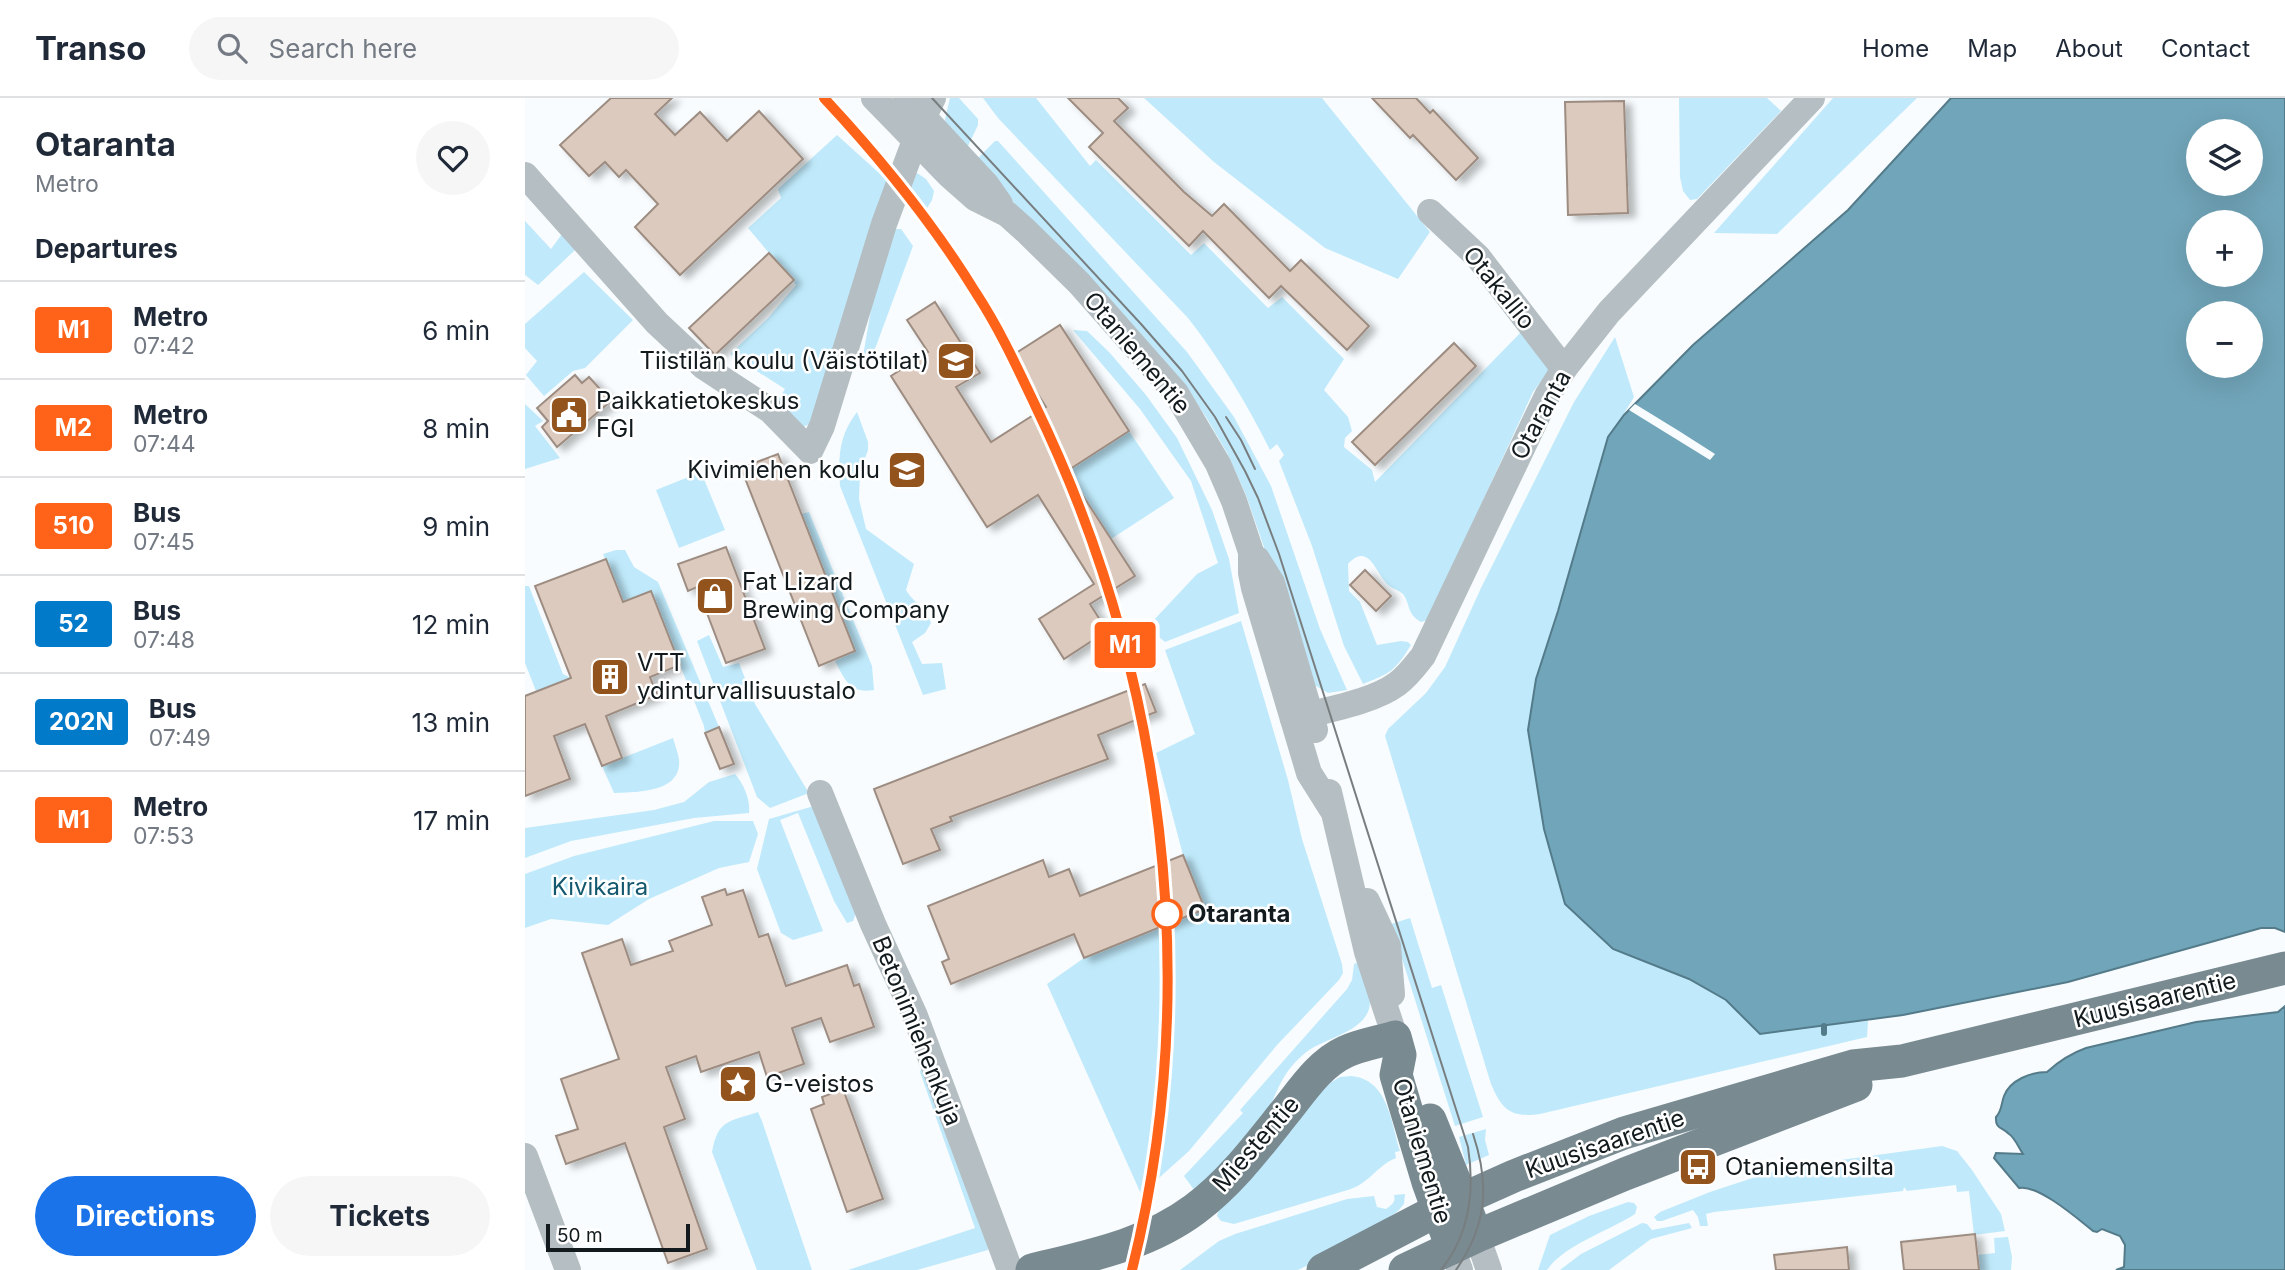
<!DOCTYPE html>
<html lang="en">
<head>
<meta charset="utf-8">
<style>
	:root { --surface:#fff; --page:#f6f6f7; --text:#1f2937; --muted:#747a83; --line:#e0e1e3; --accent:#1a73e8 }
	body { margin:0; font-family:Inter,sans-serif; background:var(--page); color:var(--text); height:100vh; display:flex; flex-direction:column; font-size:26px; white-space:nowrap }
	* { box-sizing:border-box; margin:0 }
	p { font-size:23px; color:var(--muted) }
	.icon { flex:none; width:38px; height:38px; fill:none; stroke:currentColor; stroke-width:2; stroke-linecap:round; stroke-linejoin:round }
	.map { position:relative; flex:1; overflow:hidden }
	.drawer { display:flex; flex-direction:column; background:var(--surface); width:525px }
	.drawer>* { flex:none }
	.badge { padding:0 14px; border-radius:5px; font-size:24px; line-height:46px }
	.buttons { position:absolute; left:1661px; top:21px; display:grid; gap:14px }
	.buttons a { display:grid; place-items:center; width:77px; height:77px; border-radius:50%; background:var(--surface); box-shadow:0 7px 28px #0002; font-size:35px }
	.scale { position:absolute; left:21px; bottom:18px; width:144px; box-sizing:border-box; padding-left:7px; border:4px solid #121a1d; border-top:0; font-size:19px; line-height:24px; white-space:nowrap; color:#121a1d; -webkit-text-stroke:5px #fff; paint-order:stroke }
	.map>.badge { position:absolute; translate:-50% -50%; box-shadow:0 0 0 4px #fff }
	h2 { padding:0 35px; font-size:26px; line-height:63px }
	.round { display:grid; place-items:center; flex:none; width:74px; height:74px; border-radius:37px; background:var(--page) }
	.summary { display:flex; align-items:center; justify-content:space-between; height:119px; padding:0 35px }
	h1 { font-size:33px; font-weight:700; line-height:52px }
	.button { display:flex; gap:14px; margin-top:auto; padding:14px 35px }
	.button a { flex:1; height:80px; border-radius:42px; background:var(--accent); color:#fff; font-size:28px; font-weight:700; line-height:80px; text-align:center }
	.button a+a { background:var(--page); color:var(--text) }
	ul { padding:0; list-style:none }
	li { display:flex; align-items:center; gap:21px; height:98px; padding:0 35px; border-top:2px solid var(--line) }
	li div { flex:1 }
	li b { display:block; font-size:26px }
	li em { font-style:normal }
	li .badge { min-width:77px; font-weight:700; text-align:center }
	header { display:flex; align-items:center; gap:42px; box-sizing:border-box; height:98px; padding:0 35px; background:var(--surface); border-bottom:2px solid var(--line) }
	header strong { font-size:33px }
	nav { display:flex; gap:38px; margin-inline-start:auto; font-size:24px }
	.search { width:490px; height:63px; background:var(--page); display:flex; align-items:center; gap:18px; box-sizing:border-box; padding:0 24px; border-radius:38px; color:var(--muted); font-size:26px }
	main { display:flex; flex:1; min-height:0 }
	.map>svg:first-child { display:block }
</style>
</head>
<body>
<header>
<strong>Transo</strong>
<div class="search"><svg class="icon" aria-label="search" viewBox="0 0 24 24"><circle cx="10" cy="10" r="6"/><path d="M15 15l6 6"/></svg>Search here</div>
<nav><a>Home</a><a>Map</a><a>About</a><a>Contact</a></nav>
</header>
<main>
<section class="drawer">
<div class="summary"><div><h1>Otaranta</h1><p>Metro</p></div><a class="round"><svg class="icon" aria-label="heart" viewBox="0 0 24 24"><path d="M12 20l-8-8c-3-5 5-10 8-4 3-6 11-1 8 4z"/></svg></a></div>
<h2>Departures</h2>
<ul>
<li><span class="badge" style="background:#ff6319;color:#fff">M1</span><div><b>Metro</b><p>07:42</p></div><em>6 min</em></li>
<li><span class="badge" style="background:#ff6319;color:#fff">M2</span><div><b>Metro</b><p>07:44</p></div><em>8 min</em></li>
<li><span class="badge" style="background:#ff6319;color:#fff">510</span><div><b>Bus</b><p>07:45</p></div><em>9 min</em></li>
<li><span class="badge" style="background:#007ac9;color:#fff">52</span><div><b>Bus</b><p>07:48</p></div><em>12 min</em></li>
<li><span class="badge" style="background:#007ac9;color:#fff">202N</span><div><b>Bus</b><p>07:49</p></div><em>13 min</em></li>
<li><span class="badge" style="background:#ff6319;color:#fff">M1</span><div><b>Metro</b><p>07:53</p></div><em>17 min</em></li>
</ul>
<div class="button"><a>Directions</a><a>Tickets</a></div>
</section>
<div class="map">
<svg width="1760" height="1172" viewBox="0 0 1760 1172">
	<defs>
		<filter id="shadow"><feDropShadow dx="7" dy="4" stdDeviation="3.5" flood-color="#0004"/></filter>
	</defs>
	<rect width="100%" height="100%" fill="#f8fcfe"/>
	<g fill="#c0eafb">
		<polygon points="425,0 434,0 453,21 453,27 443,48 421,30 420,21"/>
		<path d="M458,0h53l54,68 6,-6 95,95 13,-12 64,65 14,-11 62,62 -20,31 24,27 4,14 -7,7 -1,9 28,23 3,12 149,-153 29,36 -20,27 -105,228 -7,2c-15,-9 -10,-17 -18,-28 -4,-4 -11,-5 -15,-9 -12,-11 -19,-44 -40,-21l1,27 11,11 17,43 24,-4 7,1 3,3c-16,26 -20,28 -48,39l-19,-38 -32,-100 -33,-85 5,-6 -7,-11 -7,6c-23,-46 -50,-91 -82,-132l-190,-200z"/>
		<polygon points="619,0 797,0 905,134 873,181 800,150 689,64"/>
		<polygon points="1154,0 1242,0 1256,13 1172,101 1165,102 1158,93 1155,79"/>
		<polygon points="1308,0 1392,0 1252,136 1189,135"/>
		<polygon points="312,37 364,84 291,323 278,329 251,305 260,291 205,256 243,220 271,187 223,130 256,100 253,91"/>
		<polygon points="470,43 473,43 662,254 709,319 746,388 795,531 822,592 803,595 786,585 721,397 702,355 681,319 658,286 495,111 448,65"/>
		<polygon points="392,75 401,81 409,93 407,102 398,117 381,94"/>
		<polygon points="0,123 26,151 37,136 50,152 13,187 0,177"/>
		<polygon points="369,131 376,131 388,148 347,259 337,264 357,148"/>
		<polygon points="59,174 108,222 60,270 48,273 19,298 1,277 12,263 0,250 0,226"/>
		<polygon points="548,232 562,233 584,254 621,297 652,340 687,412 704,461 714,515 640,544 628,534 628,523 672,476 693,465 666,383 615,311"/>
		<path d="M1090,239l19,60 -14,23 4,-5 -49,139 -39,125 11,21 356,315 -49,7 14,-1 -1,16 -327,77c-29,4 -38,-4 -49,-30l-106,-348 3,-7 38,-36 19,-26 36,-79 93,-186z"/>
		<polygon points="0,306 18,323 10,328 35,360 0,371"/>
		<path d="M332,314l11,30v8l-8,22 -1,27 7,30 48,35 -8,26c10,16 17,13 25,33l-6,10 -13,9 10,22 20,-1 4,26 -23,6 -83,-209c-2,-29 -1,-51 17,-74z"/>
		<polygon points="604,333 649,400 586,441 542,373"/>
		<polygon points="176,374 200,432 154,450 131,392"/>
		<path d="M284,414l63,154 2,24c-24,4 -29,-10 -39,-29l20,-10 -54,-137z"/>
		<polygon points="91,452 100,452 109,469 133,484 194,629 180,635 179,628 126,493 98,504 78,456"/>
		<polygon points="0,488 4,488 38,576 46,580 11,593 0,565"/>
		<polygon points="716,523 763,682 777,741 817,866 818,875 814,882 752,947 664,1053 616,1096 522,886 559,860 679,811 658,757 631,655 670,636 640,552"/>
		<polygon points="184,537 198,569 214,565 230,606 284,695 245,710 232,699 172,543"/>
		<path d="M148,640c2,7 5,15 6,22 3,33 -43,32 -65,33l-12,-27z"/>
		<path d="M210,676c8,9 16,26 14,39l-55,5 -123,23 -46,17v-30l129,-18 30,-8 25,-20z"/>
		<polygon points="289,708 331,815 328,823 322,825 309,803 273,715 255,722 298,833 268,842 256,835 232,771 244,721"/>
		<polygon points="189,723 228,723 233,736 224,764 194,770 124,801 83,827 26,821 0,830 0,776 49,758"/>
		<polygon points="885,820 907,890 916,887 958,1019 930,1028 866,826"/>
		<path d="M834,864c4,13 14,33 10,47 -8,25 -47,29 -65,45 -28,23 -27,47 -45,72 -18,24 -42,46 -62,68l-13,-18 59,-63 -3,-3 107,-121 5,-9 2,-16z"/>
		<polygon points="397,969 461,1129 463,1152 392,1172 323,1172 450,1130 395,974"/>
		<path d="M826,978c37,3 40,46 49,75l-5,1 1,6c-18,7 -26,24 -45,31l-117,35 -13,-3 -4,-5 3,-10 67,-80 43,-43 10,-6z"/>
		<path d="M233,1014l4,9 50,149h-55l-45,-118c6,-33 17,-30 46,-40z"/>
		<polygon points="961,1031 960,1042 964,1057 941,1067 934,1039"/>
		<polygon points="1417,1048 1432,1053 1447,1072 1476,1116 1480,1133 1449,1137 1444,1093 1432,1094 1431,1087 1382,1093 1379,1089 1378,1093 1189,1114 1181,1116 1183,1128 1175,1128 1173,1119 1168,1112 1137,1123 1132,1123 1129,1119 1135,1114 1185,1094 1258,1070"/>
		<path d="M880,1096l-1,10 -6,7 -37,28 -63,31h-118l39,-29 16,-7 112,-35 27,-3 3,11 9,2c6,-4 10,-7 8,-14z"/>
		<path d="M1103,1104l6,1 3,4 -2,7c-26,17 -71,31 -88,56h-9l12,-35 39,-19z"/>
		<polygon points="1117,1125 1122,1126 1127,1132 1164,1125 1167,1130 1126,1141 1084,1172 1035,1172 1056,1156"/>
		<polygon points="1483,1139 1487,1159 1486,1172 1454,1172 1452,1157 1470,1155 1469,1140"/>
	</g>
	<g fill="#71a5b9" stroke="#547b8a" stroke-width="2" fill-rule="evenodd">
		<path d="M1426,0h334v834l-10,-4h-14l-193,54 -165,33 -143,19 -34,-34 -37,-21 -76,-30 -48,-45 -21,-75 -16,-99 8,-51 22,-68 50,-174 16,-22 69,-70 155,-135zM1673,33h53v53h-53zM1673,124h53v53h-53zM1673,215h53v53h-53z"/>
		<path d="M1760,908v264h-169l8,-3 1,-22 -5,-9 -18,-7 -5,3 -4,-1c-15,-12 -55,-47 -74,-43l-25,-30 2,-5 27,1c-4,-6 -8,-16 -14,-20 -7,-7 -14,-5 -13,-17 6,-6 5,-13 8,-21 6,-16 27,-24 43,-24 11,-10 25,-19 39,-24l110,-26 82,-10z"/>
	</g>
	<polygon fill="#f8fcfe" points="1110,306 1154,333 1190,356 1185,362 1104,312"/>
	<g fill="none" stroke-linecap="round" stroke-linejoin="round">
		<polyline stroke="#547b8a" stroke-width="6" points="1299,935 1299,928"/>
	</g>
	<g fill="#dccabe" stroke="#9d8c81" stroke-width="2" filter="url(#shadow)">
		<polygon points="86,0 147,0 130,16 150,37 175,14 202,43 234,13 278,61 155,177 110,129 133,106 101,72 94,79 80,64 64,78 35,47"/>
		<polygon points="543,0 593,0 603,10 589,23 659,94 687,118 699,106 765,173 776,162 844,228 822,252 756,188 744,200 678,133 664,148 564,49 578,35"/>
		<polygon points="847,0 891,0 905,15 908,12 953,60 931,82 888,37 885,40"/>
		<polygon points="1099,3 1103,115 1043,117 1040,4"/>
		<polygon points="244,155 269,182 190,257 164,230"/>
		<polygon points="410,204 455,275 431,289 466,344 521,309 488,257 535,227 604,333 542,373 610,478 565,506 582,533 539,561 514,521 569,486 513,397 462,429 366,278 403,254 382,222"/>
		<polygon points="929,245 951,268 850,367 827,344"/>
		<polygon points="50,277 57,285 64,279 86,303 32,349 17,329 23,323 12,310"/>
		<polygon points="253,356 330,553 294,568 216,370"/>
		<polygon points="201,449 240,551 201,565 172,489 163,493 153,466"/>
		<polygon points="81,461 98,504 126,493 155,567 125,579 132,597 81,618 97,660 77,668 60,626 29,638 45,681 0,698 0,598 46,580 10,488"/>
		<polygon points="840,472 866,498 851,513 825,487"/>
		<polygon points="620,586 631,614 573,637 583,661 425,719 427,723 406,731 415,752 378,766 349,691"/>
		<polygon points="194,629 209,666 195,671 180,635"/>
		<polygon points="658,757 680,811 559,860 549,836 426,886 417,864 424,861 403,808 518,762 524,779 544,771 555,798"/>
		<polygon points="200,791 202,797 218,792 234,839 243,836 261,888 322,867 329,888 334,886 349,929 305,944 296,920 267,930 279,966 242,979 234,954 176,974 171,958 141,969 160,1021 139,1029 182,1151 143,1165 100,1045 41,1066 31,1038 53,1031 36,981 94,961 57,855 97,841 106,867 148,853 144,843 187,827 177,799"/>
		<polygon points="318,991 358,1101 322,1114 286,1011 299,1006 297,999"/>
		<polygon points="1450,1136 1454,1172 1379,1172 1376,1144"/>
		<polygon points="1322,1149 1324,1172 1251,1172 1249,1157"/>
	</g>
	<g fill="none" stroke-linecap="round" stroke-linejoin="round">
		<g stroke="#b5bec2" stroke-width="26">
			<polyline points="349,0 424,77 450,100 482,116 501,133 554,185 651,295 693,366 709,403 726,454 726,475 729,490 784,675 806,710"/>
			<polyline points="381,0 461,86 475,106"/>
			<polyline points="0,77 132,225 179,269 246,313 285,353 297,328 359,126 399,18 408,0"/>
			<polyline points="905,114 953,159 1039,271"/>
			<polyline points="732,461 747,485 790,632"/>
			<path d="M768,621c31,-9 78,-16 104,-35 11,-8 18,-18 26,-28l124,-260 17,-27 45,-57 203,-214"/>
			<polyline points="804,694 842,854 870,939"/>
			<polyline points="295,695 348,826 390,918 485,1172"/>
			<polyline points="842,803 863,848 867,896"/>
			<polyline points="0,1058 43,1172"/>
			<polyline points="952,1138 964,1172"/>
			<polyline points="927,1150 935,1172"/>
		</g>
		<g stroke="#798a91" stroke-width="33">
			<polyline points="905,1022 945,1121"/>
			<path d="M507,1172c57,-14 115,-25 163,-61 36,-27 62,-62 90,-97 17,-21 34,-48 60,-60 15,-7 34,-10 50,-15l5,18 -4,20 5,17 27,90 24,66"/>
			<polyline points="798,1172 913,1112 989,1078 1099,1035 1328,968 1377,963 1760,870"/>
			<polyline points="880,1172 952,1138 1100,1076 1331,987"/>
		</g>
		<g stroke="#787e80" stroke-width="2">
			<path d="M407,0l209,226 41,47 33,46 30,54 13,27 21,56 189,593c7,45 2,87 -27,123"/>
			<polyline points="701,319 716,342 730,371"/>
			<path d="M931,1172c31,-45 34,-85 17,-136"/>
		</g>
	</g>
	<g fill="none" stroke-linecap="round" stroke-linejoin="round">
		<g stroke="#fff" stroke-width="16">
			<path id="line" d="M299,0c56,60 109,125 152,195 23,35 41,74 59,112 129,266 169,576 97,865"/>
		</g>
		<use href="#line" stroke="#ff6319" stroke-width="10"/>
	</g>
	<defs>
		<g id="school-square" transform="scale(2.0125)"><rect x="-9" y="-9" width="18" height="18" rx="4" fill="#93531d" stroke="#fff"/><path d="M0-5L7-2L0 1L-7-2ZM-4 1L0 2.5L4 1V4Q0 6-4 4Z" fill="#fff"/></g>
		<g id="civic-square" transform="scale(2.0125)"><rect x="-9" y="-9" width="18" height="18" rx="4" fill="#93531d" stroke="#fff"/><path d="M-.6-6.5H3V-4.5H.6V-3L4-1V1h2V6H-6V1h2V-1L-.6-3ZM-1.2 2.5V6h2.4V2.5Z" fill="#fff"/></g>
		<g id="shop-square" transform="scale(2.0125)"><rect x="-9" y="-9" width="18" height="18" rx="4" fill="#93531d" stroke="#fff"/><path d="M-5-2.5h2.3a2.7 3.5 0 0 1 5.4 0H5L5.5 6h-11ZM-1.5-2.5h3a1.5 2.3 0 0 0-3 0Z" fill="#fff"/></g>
		<g id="building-square" transform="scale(2.0125)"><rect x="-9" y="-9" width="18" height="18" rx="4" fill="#93531d" stroke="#fff"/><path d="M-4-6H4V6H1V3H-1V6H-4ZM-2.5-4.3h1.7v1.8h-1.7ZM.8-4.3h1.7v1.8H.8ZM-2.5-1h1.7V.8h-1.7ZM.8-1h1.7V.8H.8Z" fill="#fff"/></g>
		<g id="sight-square" transform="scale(2.0125)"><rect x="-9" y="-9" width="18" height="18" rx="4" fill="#93531d" stroke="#fff"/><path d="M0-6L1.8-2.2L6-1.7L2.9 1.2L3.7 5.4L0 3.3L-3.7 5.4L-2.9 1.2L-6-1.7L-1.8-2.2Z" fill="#fff"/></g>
		<g id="bus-square" transform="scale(2.0125)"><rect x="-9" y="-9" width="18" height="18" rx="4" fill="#93531d" stroke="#fff"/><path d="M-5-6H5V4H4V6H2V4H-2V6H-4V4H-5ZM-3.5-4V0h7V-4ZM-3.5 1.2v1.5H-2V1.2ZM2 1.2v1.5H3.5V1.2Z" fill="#fff"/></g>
	</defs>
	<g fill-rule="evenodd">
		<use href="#school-square" x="431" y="263"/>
		<use href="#civic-square" x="44" y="317"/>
		<use href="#school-square" x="382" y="372"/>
		<use href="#shop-square" x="190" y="498"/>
		<use href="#building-square" x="85" y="579"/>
		<use href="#sight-square" x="213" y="986"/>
		<use href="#bus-square" x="1173" y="1069"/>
	</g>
	<circle fill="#fff" stroke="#ff6319" stroke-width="3.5" cx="642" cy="816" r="14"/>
	<g text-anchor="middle" stroke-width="5" stroke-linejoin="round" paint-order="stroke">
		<g font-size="24" fill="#121a1d" stroke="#fff">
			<text transform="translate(974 190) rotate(51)" y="8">Otakallio</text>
			<text transform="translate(612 255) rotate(50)" y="8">Otaniementie</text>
			<text transform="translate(1016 317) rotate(-61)" y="8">Otaranta</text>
			<text transform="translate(1630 902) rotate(-14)" y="8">Kuusisaarentie</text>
			<text transform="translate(392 933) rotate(68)" y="8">Betonimiehenkuja</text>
			<text transform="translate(731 1046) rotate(-49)" y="8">Miestentie</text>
			<text transform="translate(1080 1046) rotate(-19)" y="8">Kuusisaarentie</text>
			<text transform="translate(897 1053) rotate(73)" y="8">Otaniementie</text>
		</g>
		<g font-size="24" fill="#121a1d" stroke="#fff" text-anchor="start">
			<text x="404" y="271" text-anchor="end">Tiistilän koulu (Väistötilat)</text>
			<text x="71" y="311">Paikkatietokeskus<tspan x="71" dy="28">FGI</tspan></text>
			<text x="355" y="380" text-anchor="end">Kivimiehen koulu</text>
			<text x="217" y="492">Fat Lizard<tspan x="217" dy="28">Brewing Company</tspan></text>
			<text x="112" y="573">VTT<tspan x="112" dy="28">ydinturvallisuustalo</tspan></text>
			<text x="240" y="994">G-veistos</text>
			<text x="1200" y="1077">Otaniemensilta</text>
		</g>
		<g font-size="24" fill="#14586f" stroke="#fff">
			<text x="75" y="797">Kivikaira</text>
		</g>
		<g font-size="24" font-weight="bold" fill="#121a1d" stroke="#fff" text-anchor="start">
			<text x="663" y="824">Otaranta</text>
		</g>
	</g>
</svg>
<div class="buttons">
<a><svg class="icon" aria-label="layers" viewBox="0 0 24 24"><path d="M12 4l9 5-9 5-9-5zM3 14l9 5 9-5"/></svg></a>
<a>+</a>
<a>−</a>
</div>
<div class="scale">50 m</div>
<b class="badge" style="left:600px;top:547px;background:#ff6319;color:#fff">M1</b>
</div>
</main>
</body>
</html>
